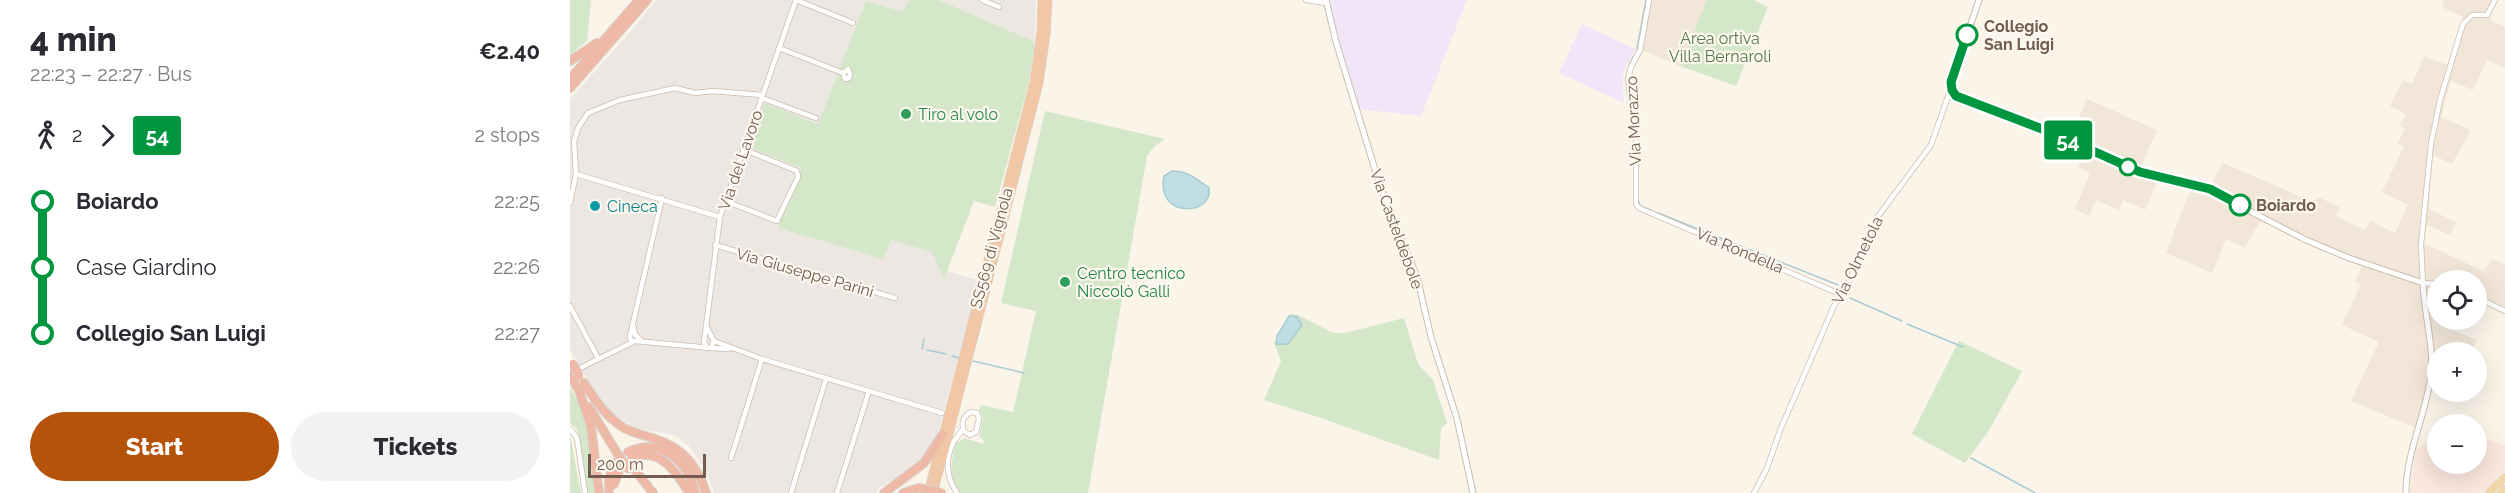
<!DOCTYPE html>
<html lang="en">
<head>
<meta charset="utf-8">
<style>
	:root { --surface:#fff; --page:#f2f2f3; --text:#2b2b33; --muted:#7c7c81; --accent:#b45309 }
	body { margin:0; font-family:Raleway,sans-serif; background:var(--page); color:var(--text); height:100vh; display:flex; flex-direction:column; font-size:22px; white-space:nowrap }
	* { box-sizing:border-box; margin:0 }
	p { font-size:20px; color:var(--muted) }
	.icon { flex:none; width:33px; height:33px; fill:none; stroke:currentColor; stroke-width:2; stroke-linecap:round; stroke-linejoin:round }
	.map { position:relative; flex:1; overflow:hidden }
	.side { display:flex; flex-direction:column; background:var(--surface); width:570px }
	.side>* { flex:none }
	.badge { padding:0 12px; border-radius:4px; font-size:21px; line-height:39px }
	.controls { position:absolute; left:1857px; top:270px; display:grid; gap:12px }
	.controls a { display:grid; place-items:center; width:60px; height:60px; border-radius:50%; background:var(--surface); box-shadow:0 6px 24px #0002; font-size:30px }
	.scale { position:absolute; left:18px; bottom:15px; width:118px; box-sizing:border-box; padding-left:6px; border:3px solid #735c4f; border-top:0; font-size:16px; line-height:21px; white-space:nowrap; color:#735c4f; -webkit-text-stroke:4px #fdf8ef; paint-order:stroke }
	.map>.badge { position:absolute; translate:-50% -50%; box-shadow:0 0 0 3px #fff }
	.legs { display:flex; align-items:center; gap:9px; height:66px; padding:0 30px; font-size:20px }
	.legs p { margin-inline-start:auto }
	.headline { display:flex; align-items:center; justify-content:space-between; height:102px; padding:0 30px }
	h1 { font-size:33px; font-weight:800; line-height:45px }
	.primary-button { display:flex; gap:12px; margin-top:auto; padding:12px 30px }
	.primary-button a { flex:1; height:69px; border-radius:36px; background:var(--accent); color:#fff; font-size:24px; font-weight:800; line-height:69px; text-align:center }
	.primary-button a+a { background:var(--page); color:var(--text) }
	ul { padding:0 30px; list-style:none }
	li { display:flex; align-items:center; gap:21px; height:66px; font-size:22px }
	li i { display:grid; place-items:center; width:9px; height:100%; margin:0 8px; background:currentColor }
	li i::after { content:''; width:15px; height:15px; margin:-8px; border:4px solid; border-radius:50%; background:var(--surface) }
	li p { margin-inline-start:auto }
	li:first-child i { background:linear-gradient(#0000 50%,currentColor 0) }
	li:last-child i { background:linear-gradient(currentColor 50%,#0000 0) }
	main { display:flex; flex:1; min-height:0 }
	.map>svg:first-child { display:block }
</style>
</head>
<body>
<main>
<section class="side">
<div class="headline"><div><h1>4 min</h1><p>22:23 – 22:27 · Bus</p></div><b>€2.40</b></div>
<div class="legs"><svg class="icon" aria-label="walk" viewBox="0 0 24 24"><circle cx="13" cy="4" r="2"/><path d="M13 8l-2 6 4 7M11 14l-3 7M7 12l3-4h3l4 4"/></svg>2<svg class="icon" aria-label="forward" viewBox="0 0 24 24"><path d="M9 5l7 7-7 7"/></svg><b class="badge" style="background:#009640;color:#fff">54</b><p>2 stops</p></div>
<ul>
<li><i style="color:#009640"></i><b>Boiardo</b><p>22:25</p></li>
<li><i style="color:#009640"></i><span>Case Giardino</span><p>22:26</p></li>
<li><i style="color:#009640"></i><b>Collegio San Luigi</b><p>22:27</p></li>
</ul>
<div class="primary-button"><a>Start</a><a>Tickets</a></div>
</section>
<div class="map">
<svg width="1935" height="493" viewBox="0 0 1935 493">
	<rect width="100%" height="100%" fill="#fbf4e9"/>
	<g fill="#f1e6d8">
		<polygon points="1078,0 1137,0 1110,66 1066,48"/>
		<polygon points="1874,0 1922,0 1916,12 1922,21 1935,27 1935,68 1917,60 1903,90 1881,81 1871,117 1901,130 1882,164 1863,155 1859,209 1886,222 1880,235 1857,225 1854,243 1914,272 1921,259 1935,264 1935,314 1907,301 1906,280 1868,280 1868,320 1888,320 1884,331 1907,340 1902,352 1868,352 1867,376 1863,379 1849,429 1781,401 1809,342 1772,325 1791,284 1785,282 1792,266 1691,220 1674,248 1656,239 1642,273 1596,253 1623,183 1639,187 1653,163 1741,201 1750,198 1769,207 1766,216 1795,230 1800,221 1825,233 1838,205 1812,192 1834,147 1828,143 1835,129 1830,126 1836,114 1820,106 1833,80 1842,84 1854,57 1879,65 1893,17 1872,7"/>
		<polygon points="1517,99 1587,130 1568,172 1588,180 1575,210 1553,200 1549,210 1526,200 1519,216 1505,209 1520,173 1508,167 1515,150 1498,143"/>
	</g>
	<polygon fill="#fae7de" points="1867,431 1868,464 1906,464 1907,434 1933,446 1935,442 1935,470 1915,493 1840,493 1846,449 1850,448"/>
	<g fill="#ece7e2">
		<polygon points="86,0 339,0 334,13 296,1 208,228 313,259 321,240 341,245 362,252 375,271 409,280 366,440 353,461 309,488 306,493 144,493 137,473 119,446 104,435 65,428 43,414 29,400 0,350 0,99 61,31"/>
		<polygon points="369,0 466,0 465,42"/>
	</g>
	<g fill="#f1e6f7">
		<polygon points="760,0 897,0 851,116 789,109 770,45"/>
		<polygon points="1012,24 1065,49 1052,76 1054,103 989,73"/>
	</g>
	<g fill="#d5e7c9">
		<polygon points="0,0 21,0 17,41 0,55"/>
		<polygon points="339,0 369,0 465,42 459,82 425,207 404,201 374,279 362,252 321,240 313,259 208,228 222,180 227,178 231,168 178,147 195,103 248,124 296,1 333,12"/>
		<polygon points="1137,0 1183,0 1198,7 1166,86 1110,66"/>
		<path d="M475,111l120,28 -10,7 -8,10 -59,337h-129c-11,-18 -8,-31 -3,-50l9,-5 18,6 1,-3 -5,-5 4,-18 -4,-8 2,-5 32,7 23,-101 -35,-8z"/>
		<polygon points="720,314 726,314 763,333 775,333 834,318 848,364 863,380 877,423 871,428 869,460 751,418 694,400 711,361 704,343"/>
		<polygon points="1389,341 1452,371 1418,432 1395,463 1342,434"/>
		<polygon points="0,387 15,415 19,429 27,493 17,493 7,429 0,423"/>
		<polygon points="0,434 11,493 0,493"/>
	</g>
	<g fill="#bfdde3" stroke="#a7ccd3" stroke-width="1.5">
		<path d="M602,171c16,0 25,8 37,17 5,28 -54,31 -45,-12z"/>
		<polygon points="719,316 727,317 732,325 718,344 706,344 707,336"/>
	</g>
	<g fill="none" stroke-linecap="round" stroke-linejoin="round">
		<g stroke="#a7ccd3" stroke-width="1.5">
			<polyline points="1067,49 1076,0"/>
			<path d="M1063,57c-14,27 -1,53 1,81"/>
			<polyline points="1068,173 1069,159"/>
			<polyline points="1068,199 1070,206 1081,210"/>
			<polyline points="1088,213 1268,285"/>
			<polyline points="1280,298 1332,321"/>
			<polyline points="1337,324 1393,347"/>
			<polyline points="352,349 354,339"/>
			<polyline points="357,350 376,354"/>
			<polyline points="382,356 389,358"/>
			<polyline points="403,361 454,373"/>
			<polyline points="1401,458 1465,493"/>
		</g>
		<g stroke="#ccbcb0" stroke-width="6">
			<g id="minor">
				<polyline points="226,0 283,23"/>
				<polyline points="412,0 429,7"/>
				<polyline points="736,0 756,3"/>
				<polyline points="1079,0 1070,50 1061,67 1058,79 1066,130 1066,204 1069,208 1270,294"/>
				<polyline points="209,48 273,73 278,69 280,74 279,78 275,79 273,73"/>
				<polyline points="192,98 246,118"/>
				<polyline points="6,174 150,217"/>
				<polyline points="155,201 207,221 228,177 227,171 173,149"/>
				<polyline points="0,203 6,174 4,141 8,128 18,113 50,100 105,88 125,93 143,91 192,95"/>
				<polyline points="145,245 325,298"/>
				<polyline points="1868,284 1853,283 1851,245 1861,144 1870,100 1893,24 1902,15 1917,15 1925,0"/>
				<polyline points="1906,297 1935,311"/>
				<polyline points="0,306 28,358"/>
				<polyline points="63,325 65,335 71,340"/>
				<polyline points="61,341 60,336 92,198"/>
				<polyline points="144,341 192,359 372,413"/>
				<polyline points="137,348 134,342 150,217 226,0"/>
				<polyline points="141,348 159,349"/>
				<polyline points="4,371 65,341 141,348 144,341 137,328"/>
				<path d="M401,412l6,1 2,6 -3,13 -6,3 -6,-4c-3,-8 -1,-15 7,-19z"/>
				<polyline points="0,429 7,438 15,493"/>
				<polyline points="161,458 192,359"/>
				<polyline points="221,493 256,379"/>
				<polyline points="267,493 299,391"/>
				<path d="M387,493c-11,-16 -12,-34 -3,-52 3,-4 6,-7 9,-12"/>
				<polyline points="1184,493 1197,468 1211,428 1264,306 1278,284 1306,219 1361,145 1381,88"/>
			</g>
		</g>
		<g stroke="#ccbcb0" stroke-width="7">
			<g id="tertiary">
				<polyline points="756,0 766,42 810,186 847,277 861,337 887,419 903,493"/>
				<path d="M1409,0l-26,76 -2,14 5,6 98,38 86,38 69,18 97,50 43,18 74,25c1,31 11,61 8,92 -5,40 -25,77 -25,118"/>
			</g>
		</g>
		<g stroke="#d8d1ce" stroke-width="8">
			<g id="primary">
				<polyline points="1919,493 1935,477"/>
				<polyline points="1931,493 1935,489"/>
			</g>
		</g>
		<g stroke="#d8d1ce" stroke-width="9">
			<g id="trunk">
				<polyline points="381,405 464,82 471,33 472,0"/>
				<polyline points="386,406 469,83 476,34 478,0"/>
				<polyline points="358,493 376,424"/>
				<polyline points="363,493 381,426"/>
			</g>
		</g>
		<g stroke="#d8d1ce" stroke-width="10">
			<g id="motorway">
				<polyline points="0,61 27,43"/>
				<polyline points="0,79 69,0"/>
				<polyline points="0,88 77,0"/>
				<polyline points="0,375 11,394"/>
				<path d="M14,383c11,17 22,34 40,45 9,5 20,7 31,11 28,9 42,26 51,54"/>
				<polyline points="9,391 21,426 29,493"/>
				<polyline points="19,407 47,453"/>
				<path d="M58,452c33,-15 60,9 67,41"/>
				<path d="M62,458c28,-12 45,15 57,35"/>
				<polyline points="62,466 83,493"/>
				<polyline points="44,484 50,468"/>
				<polyline points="39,493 39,478 46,462"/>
				<polyline points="314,493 354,463 373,434"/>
				<polyline points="333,493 349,488"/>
			</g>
		</g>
		<use href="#minor" stroke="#fff" stroke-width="4.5"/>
		<use href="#tertiary" stroke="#fff" stroke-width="5"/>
		<use href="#primary" stroke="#f2d7a9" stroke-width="7"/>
		<use href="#trunk" stroke="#f0c8a8" stroke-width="8"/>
		<use href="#motorway" stroke="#eebaa7" stroke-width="8"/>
		<g stroke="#d8d1ce" stroke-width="9" stroke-linecap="butt">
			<g id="trunk-bridge">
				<polyline points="376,424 381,405"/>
				<polyline points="381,426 386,406"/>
			</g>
		</g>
		<g stroke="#d8d1ce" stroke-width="10" stroke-linecap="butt">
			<g id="motorway-bridge">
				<polyline points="3,364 9,376"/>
				<polyline points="47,453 58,469"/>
				<polyline points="349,488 372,493"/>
			</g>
		</g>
		<use href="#trunk-bridge" stroke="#f0c8a8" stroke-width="8"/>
		<use href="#motorway-bridge" stroke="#eebaa7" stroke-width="8"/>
	</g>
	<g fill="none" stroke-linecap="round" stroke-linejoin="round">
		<g stroke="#fff" stroke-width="14">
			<polyline id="line-1" points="1397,35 1381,82 1382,90 1386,96 1485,134 1570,172 1640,189 1670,205"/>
		</g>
		<use href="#line-1" stroke="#009640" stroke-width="9"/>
	</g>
	<g fill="#fff" stroke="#009640" stroke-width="3">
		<circle cx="1397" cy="35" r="10"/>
		<circle cx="1558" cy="167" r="8"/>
		<circle cx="1670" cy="205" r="10"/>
	</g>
	<g fill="#2e9e5b" stroke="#fdf8ef" stroke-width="2">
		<circle cx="336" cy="114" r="6"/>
		<circle cx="495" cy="282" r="6"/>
	</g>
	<circle fill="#0f9aa8" stroke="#fdf8ef" stroke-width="2" cx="25" cy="206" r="6"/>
	<g text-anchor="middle" stroke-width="4.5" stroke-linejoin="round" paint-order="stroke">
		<g font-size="16" font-weight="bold" fill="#735c4f" stroke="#fdf8ef" text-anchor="start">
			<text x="1414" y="32">Collegio<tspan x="1414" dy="18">San Luigi</tspan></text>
			<text x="1686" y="211">Boiardo</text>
		</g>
		<g font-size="16" fill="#557848" stroke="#fdf8ef">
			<text x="1150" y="44">Area ortiva<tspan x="1150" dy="18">Villa Bernaroli</tspan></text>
		</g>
		<g font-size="16" fill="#27864d" stroke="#fdf8ef" text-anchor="start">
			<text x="348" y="120">Tiro al volo</text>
			<text x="507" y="279">Centro tecnico<tspan x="507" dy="18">Niccolò Galli</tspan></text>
		</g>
		<g font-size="16" fill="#735c4f" stroke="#fdf8ef">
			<text transform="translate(1063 121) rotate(-93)" y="6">Via Morazzo</text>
			<text transform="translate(170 160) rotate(-71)" y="6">Via del Lavoro</text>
			<text transform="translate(827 229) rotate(70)" y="6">Via Casteldebole</text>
			<text transform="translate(421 248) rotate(-75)" y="6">SS569 di Vignola</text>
			<text transform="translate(1170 250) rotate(23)" y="6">Via Rondella</text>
			<text transform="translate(1287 260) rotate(-64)" y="6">Via Olmetola</text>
			<text transform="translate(235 272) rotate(16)" y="6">Via Giuseppe Parini</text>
		</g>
		<g font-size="16" fill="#0d838f" stroke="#fdf8ef" text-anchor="start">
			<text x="37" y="212">Cineca</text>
		</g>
	</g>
</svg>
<div class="controls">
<a><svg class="icon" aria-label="locate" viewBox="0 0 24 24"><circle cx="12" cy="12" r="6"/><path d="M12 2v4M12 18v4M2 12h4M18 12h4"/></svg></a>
<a>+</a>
<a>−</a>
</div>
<div class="scale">200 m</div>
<b class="badge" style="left:1498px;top:140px;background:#009640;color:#fff">54</b>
</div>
</main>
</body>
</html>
